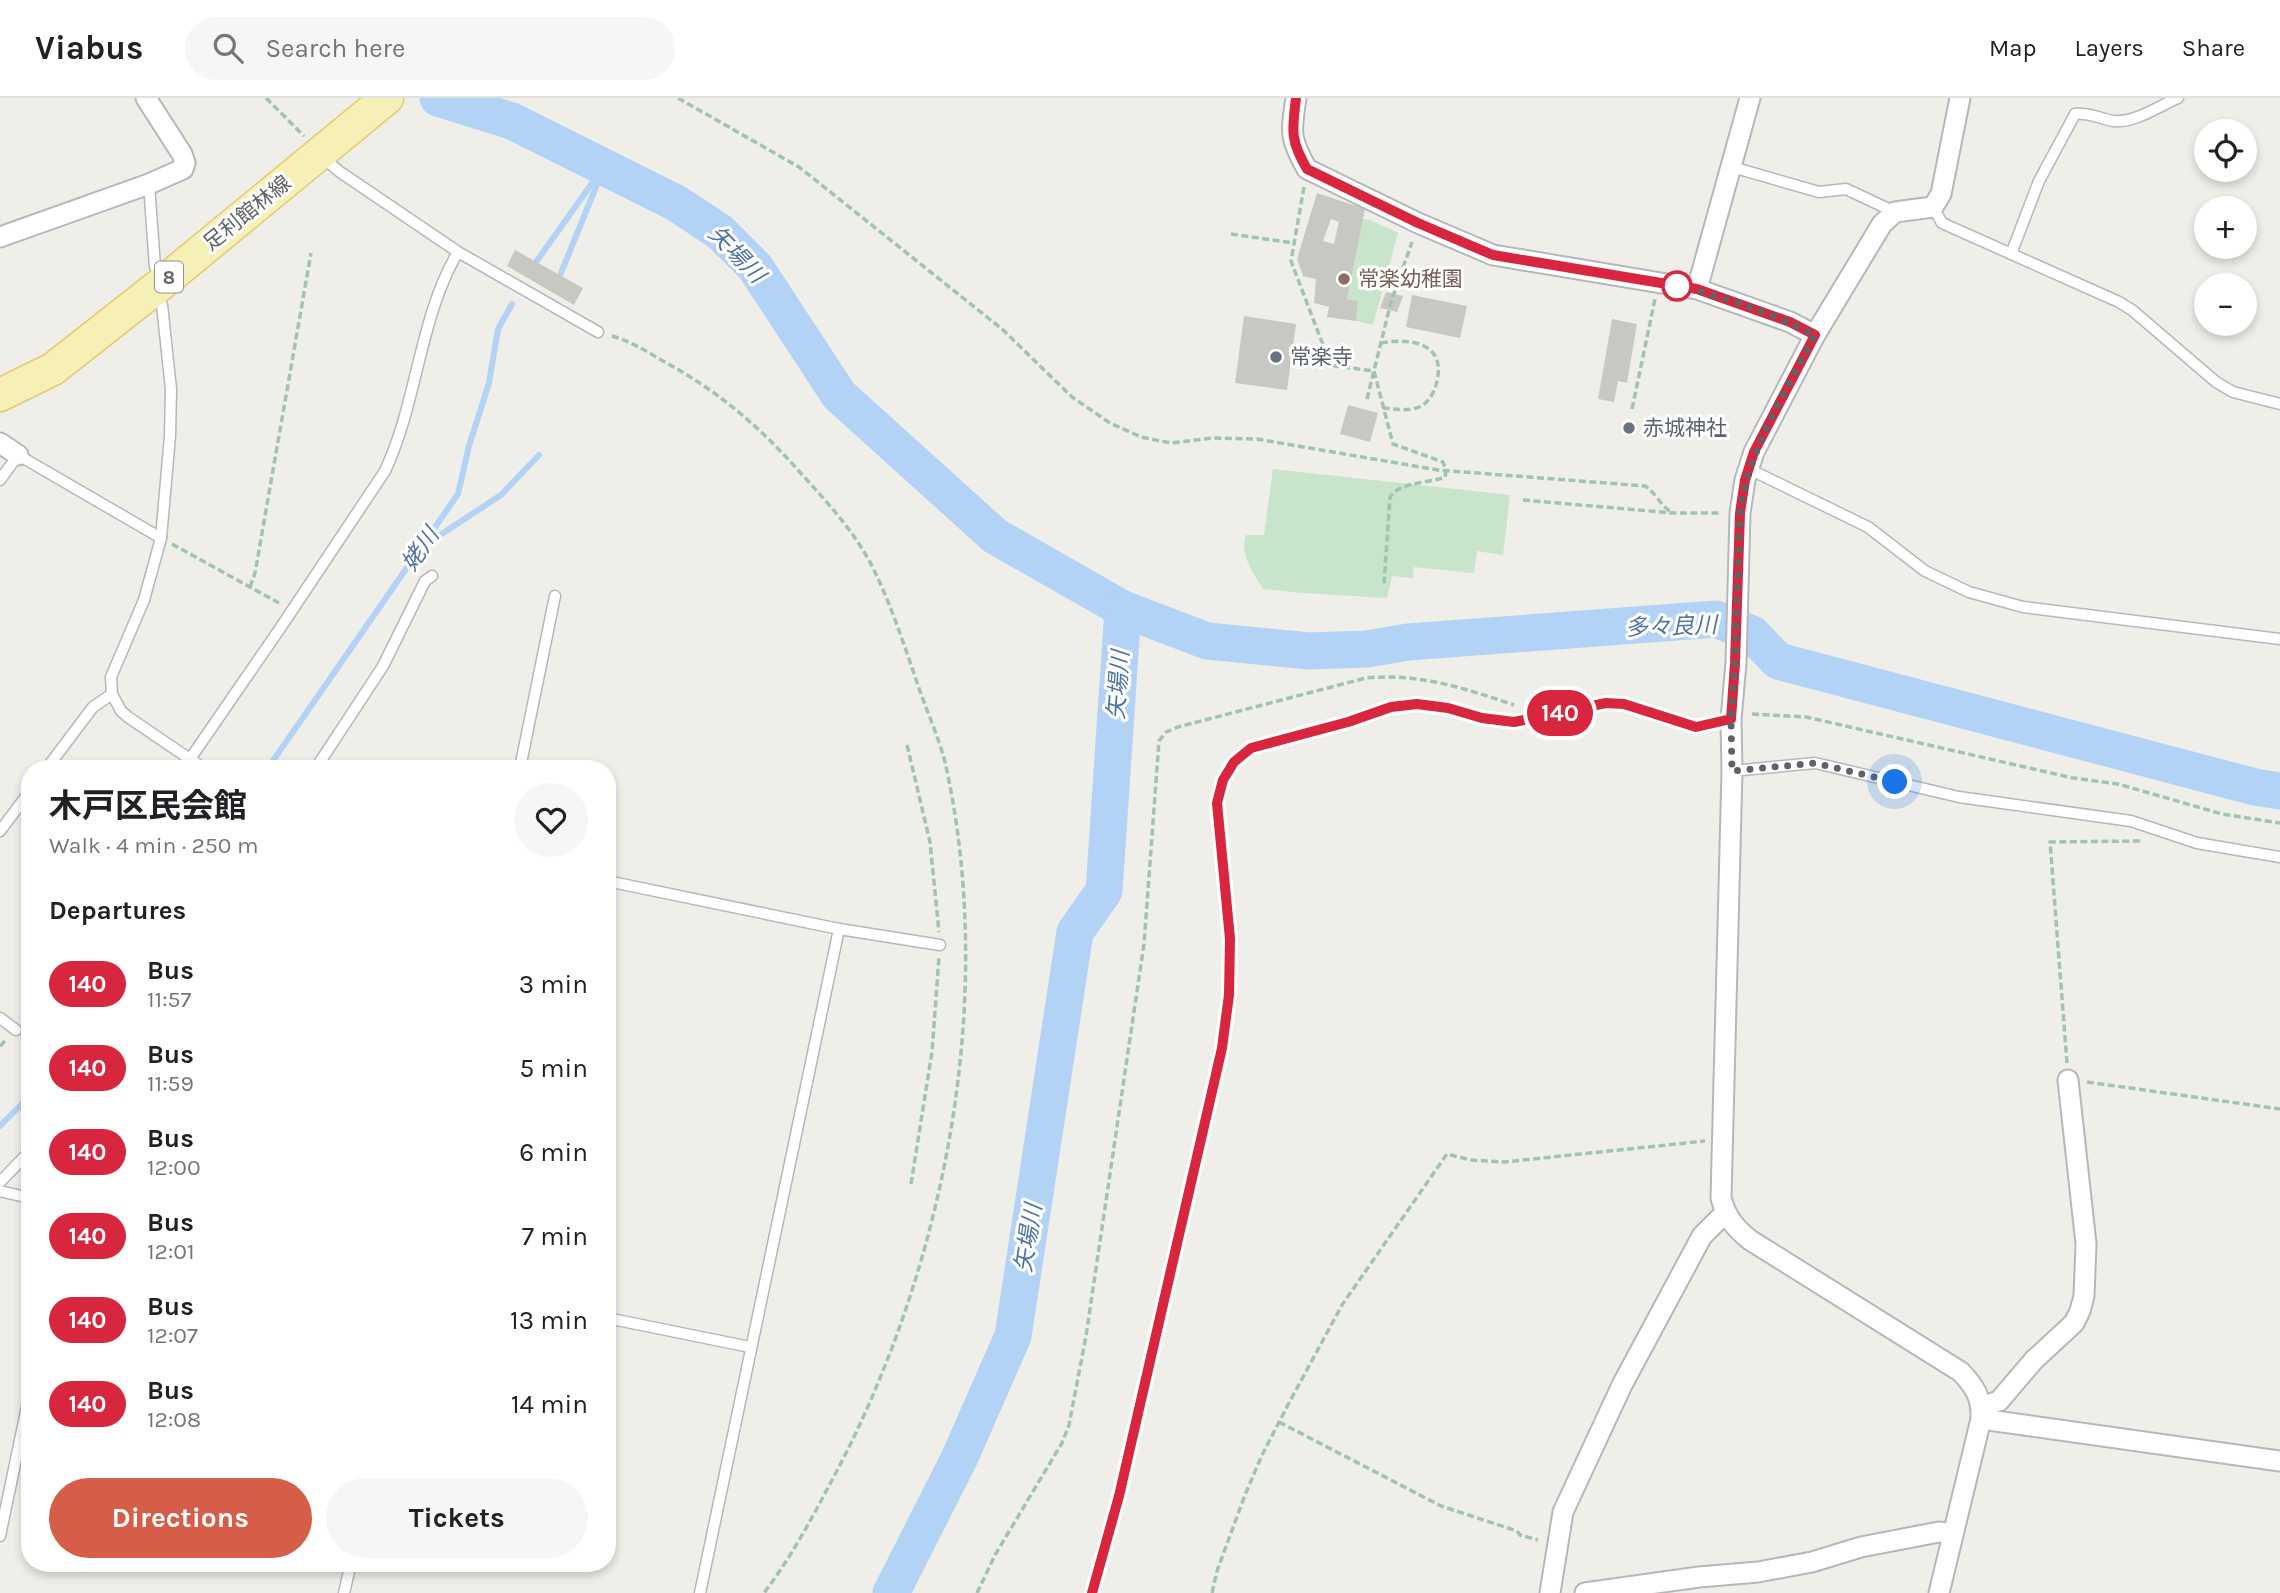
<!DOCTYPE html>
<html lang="en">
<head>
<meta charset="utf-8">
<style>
	:root { --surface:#fff; --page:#f6f6f6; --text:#202124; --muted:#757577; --line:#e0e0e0; --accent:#d65d47 }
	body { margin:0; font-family:Karla,"Noto Sans JP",sans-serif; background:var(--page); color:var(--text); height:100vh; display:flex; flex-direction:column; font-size:26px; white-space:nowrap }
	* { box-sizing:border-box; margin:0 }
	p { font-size:23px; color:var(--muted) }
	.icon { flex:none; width:38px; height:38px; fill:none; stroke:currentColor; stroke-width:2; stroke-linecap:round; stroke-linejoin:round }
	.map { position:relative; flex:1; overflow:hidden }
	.drawer { position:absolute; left:21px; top:662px; width:595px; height:812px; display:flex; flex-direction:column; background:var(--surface); border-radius:28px; box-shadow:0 4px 10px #0003 }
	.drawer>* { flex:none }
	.badge { padding:0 14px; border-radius:23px; font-size:24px; line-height:46px }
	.buttons { position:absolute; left:2194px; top:21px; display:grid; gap:14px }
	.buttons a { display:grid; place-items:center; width:63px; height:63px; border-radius:50%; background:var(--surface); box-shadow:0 4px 10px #0003; font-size:35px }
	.you { position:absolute; width:35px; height:35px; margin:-18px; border:5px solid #fff; border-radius:50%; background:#1a73e8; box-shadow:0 0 0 10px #1a73e833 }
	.map>.badge { position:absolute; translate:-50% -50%; box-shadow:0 0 0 4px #fff }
	h2 { padding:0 28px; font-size:26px; line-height:63px }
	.round { display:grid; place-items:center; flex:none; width:74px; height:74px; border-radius:37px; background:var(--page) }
	.summary { display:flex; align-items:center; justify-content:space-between; height:119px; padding:0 28px }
	h1 { font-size:33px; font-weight:700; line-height:52px }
	.cta { display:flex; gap:14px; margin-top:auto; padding:14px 28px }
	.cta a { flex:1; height:80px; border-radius:42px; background:var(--accent); color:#fff; font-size:28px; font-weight:700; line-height:80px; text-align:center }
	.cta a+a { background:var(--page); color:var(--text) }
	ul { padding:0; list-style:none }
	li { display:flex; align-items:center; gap:21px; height:84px; padding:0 28px }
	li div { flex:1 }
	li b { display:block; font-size:26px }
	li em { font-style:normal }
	li .badge { min-width:77px; font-weight:700; text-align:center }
	header { display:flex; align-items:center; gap:42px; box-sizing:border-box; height:98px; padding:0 35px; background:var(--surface); border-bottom:2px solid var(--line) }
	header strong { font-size:33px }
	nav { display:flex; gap:38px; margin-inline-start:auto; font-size:24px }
	.search { width:490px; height:63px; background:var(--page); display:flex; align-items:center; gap:18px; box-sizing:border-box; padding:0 24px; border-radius:38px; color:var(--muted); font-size:26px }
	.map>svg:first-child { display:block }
</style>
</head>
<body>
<header>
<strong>Viabus</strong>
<div class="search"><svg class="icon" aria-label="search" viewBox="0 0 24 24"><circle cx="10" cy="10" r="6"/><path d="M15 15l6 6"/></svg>Search here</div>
<nav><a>Map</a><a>Layers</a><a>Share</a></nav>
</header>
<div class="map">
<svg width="2280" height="1495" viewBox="0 0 2280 1495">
	<rect width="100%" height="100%" fill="#efeee8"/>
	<g fill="#c8e4ca">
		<polygon points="1363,121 1370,122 1398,135 1373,227 1356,223 1358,203 1347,201"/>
		<path d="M1273,371l237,26 -7,60 -26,-4 -3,22 -60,-6 -1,11 -21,-2 -5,22 -85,-5 -39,-4c-11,-19 -23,-32 -17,-54h18z"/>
	</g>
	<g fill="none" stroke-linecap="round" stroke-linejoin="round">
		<g stroke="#b2d3f6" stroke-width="6">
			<polyline points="536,164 605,67"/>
			<polyline points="561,175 600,79"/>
			<polyline points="428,445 501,397 539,357"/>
			<polyline points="268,670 458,396 469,348 489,285 498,231 512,206"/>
			<polyline points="0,1028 30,998"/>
		</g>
		<g stroke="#b2d3f6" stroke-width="37">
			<polyline points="438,0 512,23 676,105 720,134 755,169 839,297 995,438 1123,511 1207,543 1309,553 1367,551 1408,544 1716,521 1752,536 1778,563 2255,689 2280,693"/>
			<polyline points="891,1495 959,1361 1013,1238 1075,834 1104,793 1123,511"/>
		</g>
	</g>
	<g fill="#c8c8c2" fill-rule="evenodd">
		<path d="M1317,95l48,16 -18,90 11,2 -2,20 -29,-4 2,-10 -15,-4 2,-24 -13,-3 -6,-17zM1331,121l8,3 -5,22 -11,-3z"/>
		<polygon points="515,152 583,190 574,207 507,168"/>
		<polygon points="1386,194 1403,198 1397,214 1380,210"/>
		<polygon points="1412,197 1467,208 1460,240 1406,229"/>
		<polygon points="1244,218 1296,226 1287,292 1235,285"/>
		<polygon points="1612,221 1637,226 1627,285 1618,283 1614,304 1598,301"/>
		<polygon points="1348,307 1378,315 1370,344 1340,336"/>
	</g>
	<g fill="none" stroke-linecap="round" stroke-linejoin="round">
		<g stroke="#b5b7bb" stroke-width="13">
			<g id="service">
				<polyline points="321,58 340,74 458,154 598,234"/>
				<polyline points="1732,69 1819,94 1846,91 1895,114"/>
				<polyline points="149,86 155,169"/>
				<polyline points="1933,109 1942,125 2119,204 2132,212 2216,284 2233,294 2280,306"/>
				<path d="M2011,156l28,-73 36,-67c14,-2 25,5 39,7 21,2 45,-15 64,-23"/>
				<polyline points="162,207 171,291 170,338 161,440 144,502 111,579 112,596 121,613 128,619 203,670"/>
				<polyline points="1749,371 1868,429 1925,473 1969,494 2023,509 2280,541"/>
				<polyline points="0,382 18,357 161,440"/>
				<path d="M190,661l91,-132 104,-156c33,-71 34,-153 73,-219"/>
				<polyline points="47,670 93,609 112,596"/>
				<polyline points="316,670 383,568 425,483 432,478"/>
				<polyline points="520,670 555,498"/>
				<polyline points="1732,673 1815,665 1959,699 2131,723 2197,745 2280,759"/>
				<polyline points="0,733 30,693"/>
				<polyline points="607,783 839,831 940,847"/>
				<polyline points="0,920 16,932"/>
				<polyline points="0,1084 30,1053"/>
				<polyline points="0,1093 30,1100"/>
				<polyline points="607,1220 750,1249"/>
				<polyline points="0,1438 30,1294"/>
				<polyline points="344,1495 351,1465"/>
				<polyline points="700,1495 839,831"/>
				<polyline points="1092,1495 1119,1398 1222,950 1229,897 1230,841 1217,705 1223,682 1234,664 1251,651 1348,624 1391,609 1417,606 1448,610 1482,620 1514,624 1606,605 1624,606 1696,629 1731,621"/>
			</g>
		</g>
		<g stroke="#b5b7bb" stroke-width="23">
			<g id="minor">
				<path d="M1296,0c-5,34 -7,40 11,71l111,54 75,32 204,34 93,33 25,13"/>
				<polyline points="0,139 149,86 183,71 185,65 182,56 146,0"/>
				<polyline points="1697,191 1750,0"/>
				<polyline points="0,345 18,357"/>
				<polyline points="1981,1309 1999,1303 2034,1262 2074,1225 2080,1213 2084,1198 2086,1146 2068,982"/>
				<polyline points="1981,1321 2280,1363"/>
				<polyline points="1550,1495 1563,1414 1622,1287 1702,1138 1725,1115"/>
				<polyline points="1585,1495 1699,1479 1758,1474 1812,1464 1861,1449 1939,1434 1952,1436"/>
				<path d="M1939,1495l42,-174c1,-21 -6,-32 -20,-47l-211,-132c-15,-12 -24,-23 -29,-42l11,-427 -1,-52 5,-56 4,-150 5,-33 9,-28 61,-117 67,-111 13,-12 38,-5 8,-13 19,-96"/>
			</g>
		</g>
		<g stroke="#e2ca6f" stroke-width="35">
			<polyline id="primary" points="0,297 53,271 161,186 387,0"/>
		</g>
		<g stroke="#a1c4ae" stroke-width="3.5" stroke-dasharray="7 3.5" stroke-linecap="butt">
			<polyline points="266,0 304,38"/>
			<path d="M678,0l121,69 203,162 70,68 38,26 31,14 30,6 42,-5 44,1 181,31 207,16c12,8 16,21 28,27"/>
			<polyline points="1304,89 1291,163 1331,268"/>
			<polyline points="1231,136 1294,145"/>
			<path d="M612,238c18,5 34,15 51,25 52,28 95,64 134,108 27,30 56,60 75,97 20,40 34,85 49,128 8,22 18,45 24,68 53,237 0,508 -114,720 -20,38 -41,77 -67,111"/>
			<path d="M1381,245c16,-3 40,-4 52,10 12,13 2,47 -12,53 -12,6 -25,3 -38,2"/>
			<path d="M1291,262l83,11 19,73 50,18 3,9 -1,6c-18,7 -44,4 -55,20l-6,87"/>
			<polyline points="1367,301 1391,204 1412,144"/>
			<polyline points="1632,311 1655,201"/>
			<polyline points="1523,402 1673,415 1720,415"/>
			<polyline points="172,446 279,505"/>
			<polyline points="250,489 255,475 311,155"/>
			<polyline points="1752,616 1806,619 2073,680 2118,686 2222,716 2280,725"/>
			<polyline points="907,647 930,744 939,834"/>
			<polyline points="0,948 7,941"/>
			<polyline points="2067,965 2050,744 2142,743"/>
			<polyline points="2087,984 2280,1011"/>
			<polyline points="911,1086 932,954 939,859"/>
			<polyline points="1279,1324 1441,1408 1517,1433 1520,1437 1538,1442"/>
			<path d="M977,1495l18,-38 67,-112 7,-18 17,-89 58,-392 15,-203 7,-9 12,-5 188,-49c53,-5 98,10 148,27"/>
			<polyline points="1212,1495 1217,1473 1245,1397 1262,1357 1290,1303 1342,1207 1447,1056 1471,1062 1504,1064 1705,1043"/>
		</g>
		<use href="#service" stroke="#fff" stroke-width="10"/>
		<use href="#minor" stroke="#fff" stroke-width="19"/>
		<use href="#primary" stroke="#f6f0b6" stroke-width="32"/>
	</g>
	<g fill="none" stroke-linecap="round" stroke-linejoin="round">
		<g stroke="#fff" stroke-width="16">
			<path id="line" d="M1092,1495l27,-97 103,-448 7,-53 1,-56 -13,-136 6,-23 11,-18 17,-14 97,-26 43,-15 26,-3 31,4 34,10 32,4 92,-19 18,1 72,23 35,-8 4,-56 5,-150 5,-33 9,-28 61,-117 -25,-13 -93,-33 -204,-34 -75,-32 -111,-54c-17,-29 -15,-38 -11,-71"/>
		</g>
		<use href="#line" stroke="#d7263d" stroke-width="10"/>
		<path stroke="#5f6266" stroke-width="7" stroke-dasharray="0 12.6" d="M1677,188c47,10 95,27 138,49 -30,57 -66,113 -75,178l-5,150 -4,56 1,52 83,-8 80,19"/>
	</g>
	<circle fill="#8d6e63" stroke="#fff" stroke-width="2.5" cx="1344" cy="181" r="7"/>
	<circle fill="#fff" stroke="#d7263d" stroke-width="3.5" cx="1677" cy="188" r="14"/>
	<g fill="#6b7280" stroke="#fff" stroke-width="2.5">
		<circle cx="1276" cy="259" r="7"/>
		<circle cx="1629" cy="330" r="7"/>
	</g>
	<g text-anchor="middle" stroke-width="6" stroke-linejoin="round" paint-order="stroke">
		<rect fill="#fff" stroke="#8f9194" stroke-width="2" x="155" y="163.5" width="28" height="31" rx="5"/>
		<g font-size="19" font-weight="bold" fill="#5f6266">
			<text x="169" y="186">8</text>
		</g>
		<g font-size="21" fill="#5f6266" stroke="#fff">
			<text transform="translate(247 115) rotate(-39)" y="7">足利館林線</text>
		</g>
		<g font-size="21" fill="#785e54" stroke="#fff" text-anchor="start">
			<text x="1358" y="188">常楽幼稚園</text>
		</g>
		<g font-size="21" fill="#5b616d" stroke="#fff" text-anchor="start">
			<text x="1290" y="266">常楽寺</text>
			<text x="1643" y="337">赤城神社</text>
		</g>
		<g font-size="23" font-style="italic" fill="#4f73a6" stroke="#fff">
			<text transform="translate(737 156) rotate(46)" y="8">矢場川</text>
			<text transform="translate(420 451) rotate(-55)" y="8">姥川</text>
			<text transform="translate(1671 528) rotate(-2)" y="8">多々良川</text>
			<text transform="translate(1118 587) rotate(-86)" y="8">矢場川</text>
			<text transform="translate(1028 1140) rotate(-81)" y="8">矢場川</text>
		</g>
	</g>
</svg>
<div class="buttons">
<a><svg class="icon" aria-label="locate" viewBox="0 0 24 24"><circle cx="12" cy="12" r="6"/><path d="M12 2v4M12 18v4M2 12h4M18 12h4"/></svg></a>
<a>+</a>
<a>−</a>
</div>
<div class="you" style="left:1895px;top:684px"></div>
<b class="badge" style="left:1560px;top:615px;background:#d7263d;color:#fff">140</b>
<section class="drawer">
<div class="summary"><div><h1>木戸区民会館</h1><p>Walk · 4 min · 250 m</p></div><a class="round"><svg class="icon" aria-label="heart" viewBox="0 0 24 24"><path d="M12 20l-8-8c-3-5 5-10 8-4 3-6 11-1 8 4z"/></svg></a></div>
<h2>Departures</h2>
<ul>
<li><span class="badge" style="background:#d7263d;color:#fff">140</span><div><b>Bus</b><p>11:57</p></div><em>3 min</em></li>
<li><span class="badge" style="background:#d7263d;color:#fff">140</span><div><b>Bus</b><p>11:59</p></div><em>5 min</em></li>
<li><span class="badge" style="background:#d7263d;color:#fff">140</span><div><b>Bus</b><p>12:00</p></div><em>6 min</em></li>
<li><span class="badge" style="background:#d7263d;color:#fff">140</span><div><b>Bus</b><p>12:01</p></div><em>7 min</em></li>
<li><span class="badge" style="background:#d7263d;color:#fff">140</span><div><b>Bus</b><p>12:07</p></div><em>13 min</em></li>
<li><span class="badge" style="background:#d7263d;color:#fff">140</span><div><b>Bus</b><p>12:08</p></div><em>14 min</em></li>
</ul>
<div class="cta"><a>Directions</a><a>Tickets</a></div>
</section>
</div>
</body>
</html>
